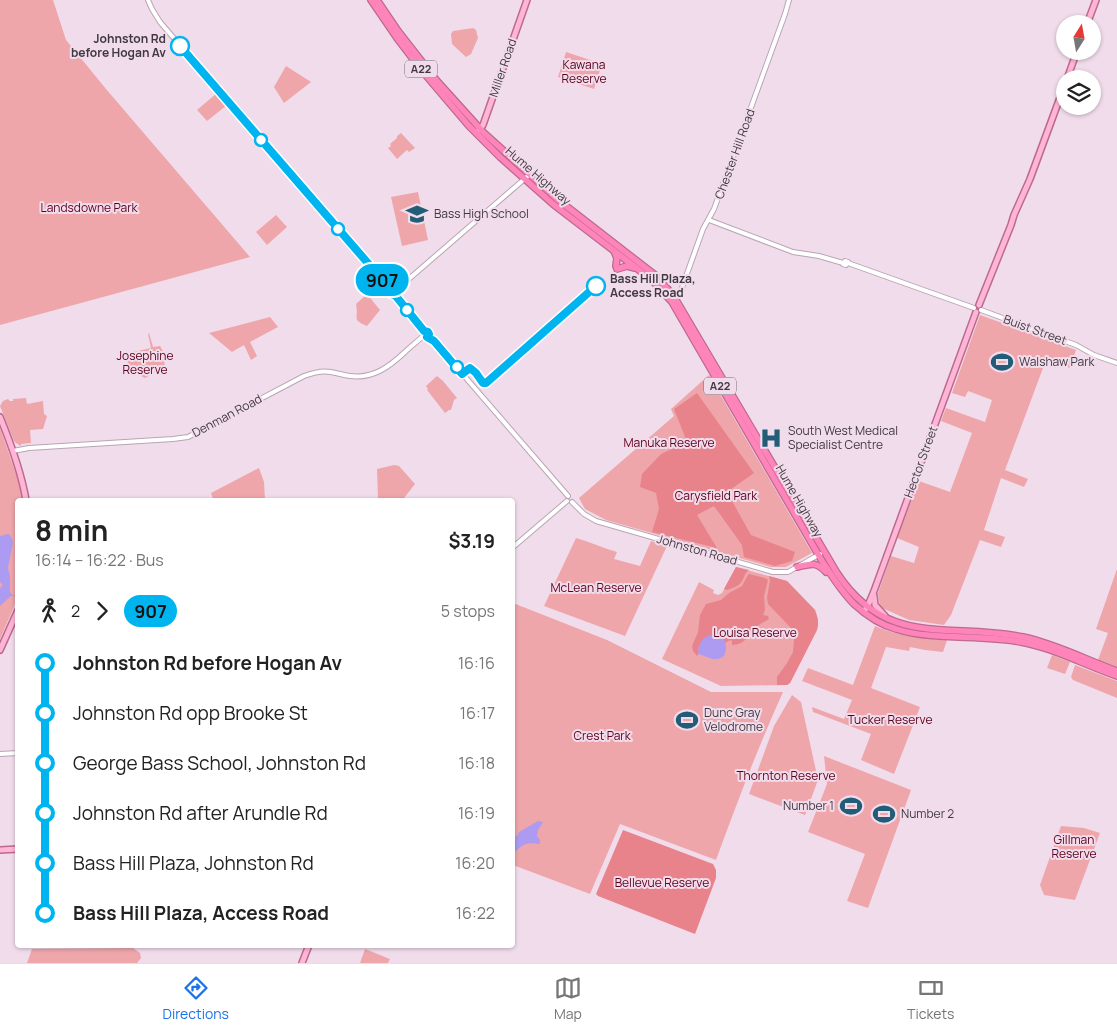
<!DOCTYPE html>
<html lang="en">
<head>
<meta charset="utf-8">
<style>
	:root { --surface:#fff; --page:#f2f2f2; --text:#222; --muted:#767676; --line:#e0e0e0; --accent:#1a73e8 }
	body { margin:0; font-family:Manrope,sans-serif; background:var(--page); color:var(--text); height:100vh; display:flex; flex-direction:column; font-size:19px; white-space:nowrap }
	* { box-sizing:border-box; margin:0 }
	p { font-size:16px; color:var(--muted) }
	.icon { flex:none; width:28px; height:28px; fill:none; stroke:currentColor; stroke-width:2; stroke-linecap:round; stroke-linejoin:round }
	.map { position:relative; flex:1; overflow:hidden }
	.drawer { position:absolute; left:15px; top:498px; width:500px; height:450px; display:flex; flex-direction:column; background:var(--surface); border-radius:5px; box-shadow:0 1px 4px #0004 }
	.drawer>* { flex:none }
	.badge { padding:0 10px; border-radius:16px; font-size:18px; line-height:32px }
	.needle { width:32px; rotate:11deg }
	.tools { position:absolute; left:1056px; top:15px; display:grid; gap:10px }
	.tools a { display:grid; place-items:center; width:45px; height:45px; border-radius:50%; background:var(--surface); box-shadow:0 1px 4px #0004; font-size:25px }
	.map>.badge { position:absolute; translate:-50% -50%; box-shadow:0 0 0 2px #fff }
	.legs { display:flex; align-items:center; gap:8px; height:55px; padding:0 20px; font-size:16px }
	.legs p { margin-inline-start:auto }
	.headline { display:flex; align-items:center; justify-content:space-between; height:85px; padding:0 20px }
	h1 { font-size:28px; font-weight:700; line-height:38px }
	ul { padding:0 20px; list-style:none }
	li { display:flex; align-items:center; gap:18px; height:50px; font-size:19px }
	li i { display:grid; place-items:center; width:8px; height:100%; margin:0 6px; background:currentColor }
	li i::after { content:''; width:12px; height:12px; margin:-6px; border:4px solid; border-radius:50%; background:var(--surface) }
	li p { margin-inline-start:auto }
	li:first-child i { background:linear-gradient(#0000 50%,currentColor 0) }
	li:last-child i { background:linear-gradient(currentColor 50%,#0000 0) }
	.tab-bar { display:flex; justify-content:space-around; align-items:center; height:70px; border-top:1px solid var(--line); background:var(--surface); font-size:14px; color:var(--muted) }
	.tab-bar a { display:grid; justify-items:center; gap:2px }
	.tab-bar .selected { color:var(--accent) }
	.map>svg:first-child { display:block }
</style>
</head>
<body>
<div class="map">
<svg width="1117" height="963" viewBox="0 0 1117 963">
	<rect width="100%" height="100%" fill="#f1dcec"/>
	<g fill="#eea6ab">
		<polygon points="0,0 53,0 66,40 106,89 250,257 0,325"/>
		<polygon points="473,28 476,30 478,38 471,54 466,57 452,44 451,34 453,31"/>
		<polygon points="566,52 602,64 594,89 558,77"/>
		<polygon points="286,66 311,82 284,103 274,87"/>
		<polygon points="217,93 227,105 207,121 197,110"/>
		<polygon points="401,133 415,148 409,152 407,150 397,159 388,148 391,146 390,144 397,138 397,136"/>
		<polygon points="418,192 428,240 402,246 391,197"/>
		<polygon points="276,215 287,227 267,245 256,232"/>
		<path d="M367,294l13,16 -13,16c-16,-7 -8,-6 -11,-22z"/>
		<polygon points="980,315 1076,350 1070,368 1046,360 1005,470 1028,479 1024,487 1001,478 984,530 1005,537 1001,547 980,540 951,615 944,625 909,620 880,607 878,593 891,556 914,563 919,547 897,538 919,481 950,492 972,433 941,421 946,408 985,422 992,400 968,391 965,397 952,393"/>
		<polygon points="270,317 278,327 250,342 257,356 251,360 244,345 232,352 209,333"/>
		<polygon points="149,333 153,347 160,346 166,357 164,361 165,366 145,378 130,370 125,354 151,348 148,334"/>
		<polygon points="709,375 812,553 786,567 771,567 606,520 585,509 579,498 674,416 671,409"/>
		<polygon points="437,376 443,381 457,398 454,400 451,410 449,410 445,413 427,390 428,389 426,386"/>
		<polygon points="26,398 27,404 43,401 44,414 47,416 43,429 30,430 31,443 21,444 21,446 16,443 14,441 0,406 3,401 8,399 10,401 13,401 13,399"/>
		<polygon points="0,428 21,488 22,500 18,500 17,600 0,639"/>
		<polygon points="394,465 399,466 415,484 404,498 390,500 378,500 377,469"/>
		<polygon points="259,468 264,482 265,500 211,500 213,499 211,493"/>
		<path d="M576,538c14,4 27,10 41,14l-3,7 26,7 11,-25 16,5 -42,90 -81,-30z"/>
		<path d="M736,567l51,14 28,29c3,7 4,13 2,20l-27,53 -3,2 -66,1 -59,-27 37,-77 15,8 -1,3 5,2 4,-2z"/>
		<polygon points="1117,569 1117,667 1098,660 1108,633 1096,629"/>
		<path d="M513,603l94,37 104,52h72c-25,55 -46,111 -67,168l-96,-36 -30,70 -77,-29z"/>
		<path d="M875,626c27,11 44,12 72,14l-4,12 -18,-2 -15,-3 -1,4 -23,-4 -15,41 49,19 -26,67 -33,-14 10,-26 -58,-22 -1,-5 32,12 8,-19 -50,-19 6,-13 45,17z"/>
		<polygon points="1052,655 1070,662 1065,674 1047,668"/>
		<polygon points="1075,665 1117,681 1117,698 1073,680 1071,677"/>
		<polygon points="792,695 801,702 818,780 805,815 749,794 774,726"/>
		<polygon points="824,756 911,790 868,908 847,901 865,854 808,832 827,784"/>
		<polygon points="1061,826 1084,828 1100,833 1075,900 1044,895 1040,885"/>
		<polygon points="133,948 140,953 141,958 137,963 27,963 32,949"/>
		<polygon points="365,949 390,959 388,963 360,963"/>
	</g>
	<g fill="#e8838b">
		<polygon points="697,393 754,473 727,492 751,535 795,552 792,561 775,566 744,557 742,545 714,506 697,515 717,548 652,532 659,509 656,493 640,487 642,474 661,454 687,442 674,409"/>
		<path d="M736,567l13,3c-5,4 -4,6 -7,11 -3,5 -9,7 -15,9l-3,-1z"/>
		<path d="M749,574l16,4 3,2 -4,16 1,14 -2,5 5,1 1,3c-3,2 -8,4 -11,7 -8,8 -13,19 -26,19v-4l-2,-1 -5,3 -2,-4 -24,7 -1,8 -1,2 -4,-5 -1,-5 6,-14 2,-17 6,-11 15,-4 8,-7 13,-7 6,-11z"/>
		<polygon points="769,576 787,581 815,610 818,620 818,625 817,630 790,683 787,685 777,685 777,677 787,663 793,652 794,640 790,627 768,604 767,598 770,580"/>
		<polygon points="623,830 713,864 716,870 716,878 695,934 598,896 596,894"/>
	</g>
	<g fill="#ac9bf1">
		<polygon points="8,534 10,535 13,542 8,568 10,576 10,592 12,595 0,606 0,588 3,585 0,582 0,536"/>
		<path d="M712,635c13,2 17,9 12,21 -9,7 -17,0 -26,-2 0,-9 4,-18 14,-19z"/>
		<path d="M538,821l5,1 -5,8 -1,6 3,4v3l-2,1c-10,-2 -15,0 -22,7l-3,-1v-13l4,-1 2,-4z"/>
	</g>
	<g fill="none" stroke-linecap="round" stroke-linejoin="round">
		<polyline stroke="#ac9bf1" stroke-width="1" points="11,595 18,597"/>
		<g stroke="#b9a5b4" stroke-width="6">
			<g id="minor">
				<polyline points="148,0 152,9 160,22 391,291 391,294 395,295 424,331"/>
				<polyline points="709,220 793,252 819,256 843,263"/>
				<polygon points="845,261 848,262 846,265 843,264"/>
				<polyline points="848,263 974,308"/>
				<polyline points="395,291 529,175"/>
				<polyline points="674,301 679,296 703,229 714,209 785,14 789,0"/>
				<polyline points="981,310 1076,345 1094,355 1117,363"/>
				<polyline points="423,336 425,338 427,337 434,341 568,496"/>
				<path d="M13,451l16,-3 144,-9 15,-2 116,-61c8,-3 17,-6 27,-4 6,1 12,3 19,4 23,3 39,-9 55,-24 6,-6 12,-10 18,-16"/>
				<polyline points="572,502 584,514 596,521 773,572 788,572 820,554"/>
				<polyline points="512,548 567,501"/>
				<polyline points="0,754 18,753"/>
			</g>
		</g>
		<g stroke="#bc6a8e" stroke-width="8">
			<g id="major">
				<polyline points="1087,24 1096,0"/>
				<polyline points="1067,79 1077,51"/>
				<polyline points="479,130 483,125 527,0"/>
				<polyline points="979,305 1011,225 1014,215 1030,179 1065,84"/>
				<path d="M0,417c11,27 21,54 26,83"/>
				<polyline points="874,596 875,605 885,616"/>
				<polyline points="864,612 869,603 874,591 976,312"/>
				<polyline points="0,650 18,610"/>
				<polyline points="0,850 18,849"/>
				<polyline points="302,963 309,945"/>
			</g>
		</g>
		<g stroke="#bc6a8e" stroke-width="8">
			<g id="highway">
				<path d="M371,0l26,38 26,34 46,54 31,31 53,47 99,76 20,22 150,259c10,15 19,30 32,43 12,11 27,21 42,25 38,12 84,5 125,13 33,6 64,23 96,34"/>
				<path d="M377,0l21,31 39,50 47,52 73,66 98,76 18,20 164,278c50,76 112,49 186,64 33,7 63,23 94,34"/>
				<polyline points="614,251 617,258 616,266"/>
				<polyline points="617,269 627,266 635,268"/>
				<path d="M797,567c14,-3 19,-6 29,5"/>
			</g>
		</g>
		<use href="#minor" stroke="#fff" stroke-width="4"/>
		<use href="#major" stroke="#ffb5d5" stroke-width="5"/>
		<use href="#highway" stroke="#ff84b9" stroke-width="5.5"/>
	</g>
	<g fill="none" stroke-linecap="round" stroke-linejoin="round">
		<g stroke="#fff" stroke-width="11">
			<polyline id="line-1" points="180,46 392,291 391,294 395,295 424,331 428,332 429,334 427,337 434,341 462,374 470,368 476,373 483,383 486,383 596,286"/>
		</g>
		<use href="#line-1" stroke="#00b5ef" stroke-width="8"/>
	</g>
	<defs>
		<g id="school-bare" transform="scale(1.725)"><path d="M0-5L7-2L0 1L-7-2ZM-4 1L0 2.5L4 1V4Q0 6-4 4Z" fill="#235c76" stroke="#f1dcec" stroke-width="2.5" paint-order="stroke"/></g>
		<g id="stadium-bare" transform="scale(1.725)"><path d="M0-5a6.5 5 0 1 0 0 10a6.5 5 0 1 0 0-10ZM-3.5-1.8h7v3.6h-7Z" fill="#235c76" stroke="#f1dcec" stroke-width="2.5" paint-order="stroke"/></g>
		<g id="hospital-bare" transform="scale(1.725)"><path d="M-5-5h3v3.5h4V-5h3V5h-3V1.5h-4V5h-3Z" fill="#235c76" stroke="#f1dcec" stroke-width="2.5" paint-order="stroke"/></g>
	</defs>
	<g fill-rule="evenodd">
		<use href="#school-bare" x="417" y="214"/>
		<use href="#stadium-bare" x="1002" y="362"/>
		<use href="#hospital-bare" x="771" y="438"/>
		<use href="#stadium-bare" x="687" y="720"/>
		<use href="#stadium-bare" x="851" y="806"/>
		<use href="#stadium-bare" x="884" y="814"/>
	</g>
	<g fill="#fff" stroke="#00b5ef" stroke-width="2.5">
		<circle cx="180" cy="46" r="9"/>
		<circle cx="261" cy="140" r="6"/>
		<circle cx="338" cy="229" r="6"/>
		<circle cx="596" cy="286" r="9"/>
		<circle cx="407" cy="310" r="6"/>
		<circle cx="457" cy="367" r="6"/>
	</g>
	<g text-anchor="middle" stroke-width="4" stroke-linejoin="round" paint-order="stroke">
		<g fill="#f1dcec" stroke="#766a73" stroke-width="1">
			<rect x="405" y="60.5" width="32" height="17" rx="4"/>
			<rect x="704" y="377.5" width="32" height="17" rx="4"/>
		</g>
		<g font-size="11" font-weight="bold" fill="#41393f">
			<text x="421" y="73">A22</text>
			<text x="720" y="390">A22</text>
		</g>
		<g font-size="12" font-weight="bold" fill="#41393f" stroke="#f1dcec" text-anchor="end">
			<text x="166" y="43">Johnston Rd<tspan x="166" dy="14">before Hogan Av</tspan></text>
			<text x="610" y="283" text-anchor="start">Bass Hill Plaza,<tspan x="610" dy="14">Access Road</tspan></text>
		</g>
		<g font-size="12" fill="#5e001a" stroke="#f1dcec">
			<text x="584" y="69">Kawana<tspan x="584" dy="14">Reserve</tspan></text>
			<text x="89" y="212">Landsdowne Park</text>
			<text x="145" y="360">Josephine<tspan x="145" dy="14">Reserve</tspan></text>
			<text x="669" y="447">Manuka Reserve</text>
			<text x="716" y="500">Carysfield Park</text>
			<text x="596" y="592">McLean Reserve</text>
			<text x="755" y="637">Louisa Reserve</text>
			<text x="890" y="724">Tucker Reserve</text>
			<text x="602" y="740">Crest Park</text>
			<text x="786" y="780">Thornton Reserve</text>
			<text x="1074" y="844">Gillman<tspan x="1074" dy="14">Reserve</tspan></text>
			<text x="662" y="887">Bellevue Reserve</text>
		</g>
		<g font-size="12" fill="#41393f" stroke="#f1dcec">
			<text transform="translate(503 68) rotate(-71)" y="4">Miller Road</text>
			<text transform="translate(735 154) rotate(-70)" y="4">Chester Hill Road</text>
			<text transform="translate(538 176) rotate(41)" y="4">Hume Highway</text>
			<text transform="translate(1035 330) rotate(20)" y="4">Buist Street</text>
			<text transform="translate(227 416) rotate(-28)" y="4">Denman Road</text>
			<text transform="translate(921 462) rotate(-70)" y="4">Hector Street</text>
			<text transform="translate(799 501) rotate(60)" y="4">Hume Highway</text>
			<text transform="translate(697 550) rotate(16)" y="4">Johnston Road</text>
		</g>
		<g font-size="12" fill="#41393f" stroke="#f1dcec" text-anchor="start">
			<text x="434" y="218">Bass High School</text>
			<text x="1019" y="366">Walshaw Park</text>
			<text x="788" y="435">South West Medical<tspan x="788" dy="14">Specialist Centre</tspan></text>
			<text x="704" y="717">Dunc Gray<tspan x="704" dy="14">Velodrome</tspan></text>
			<text x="834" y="810" text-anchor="end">Number 1</text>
			<text x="901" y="818">Number 2</text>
		</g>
	</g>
</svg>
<div class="tools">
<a><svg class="needle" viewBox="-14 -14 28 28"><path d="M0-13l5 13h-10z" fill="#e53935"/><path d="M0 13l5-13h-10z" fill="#767676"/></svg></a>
<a><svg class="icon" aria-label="layers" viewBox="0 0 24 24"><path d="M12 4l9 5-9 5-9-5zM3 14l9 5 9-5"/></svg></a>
</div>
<b class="badge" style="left:382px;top:280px;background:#00b5ef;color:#111">907</b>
<section class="drawer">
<div class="headline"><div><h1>8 min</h1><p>16:14 – 16:22 · Bus</p></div><b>$3.19</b></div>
<div class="legs"><svg class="icon" aria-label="walk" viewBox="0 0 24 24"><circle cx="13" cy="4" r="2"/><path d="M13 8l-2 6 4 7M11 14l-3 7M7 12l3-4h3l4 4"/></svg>2<svg class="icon" aria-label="forward" viewBox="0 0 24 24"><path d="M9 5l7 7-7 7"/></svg><b class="badge" style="background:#00b5ef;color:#111">907</b><p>5 stops</p></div>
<ul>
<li><i style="color:#00b5ef"></i><b>Johnston Rd before Hogan Av</b><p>16:16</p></li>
<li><i style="color:#00b5ef"></i><span>Johnston Rd opp Brooke St</span><p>16:17</p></li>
<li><i style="color:#00b5ef"></i><span>George Bass School, Johnston Rd</span><p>16:18</p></li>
<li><i style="color:#00b5ef"></i><span>Johnston Rd after Arundle Rd</span><p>16:19</p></li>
<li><i style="color:#00b5ef"></i><span>Bass Hill Plaza, Johnston Rd</span><p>16:20</p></li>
<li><i style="color:#00b5ef"></i><b>Bass Hill Plaza, Access Road</b><p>16:22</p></li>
</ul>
</section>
</div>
<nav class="tab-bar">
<a class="selected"><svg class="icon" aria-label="directions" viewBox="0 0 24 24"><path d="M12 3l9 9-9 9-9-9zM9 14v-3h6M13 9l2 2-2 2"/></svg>Directions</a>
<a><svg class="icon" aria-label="map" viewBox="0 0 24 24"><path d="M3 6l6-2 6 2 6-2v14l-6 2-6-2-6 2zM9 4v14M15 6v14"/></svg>Map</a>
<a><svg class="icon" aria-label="tickets" viewBox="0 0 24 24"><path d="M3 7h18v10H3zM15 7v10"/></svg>Tickets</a>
</nav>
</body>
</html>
